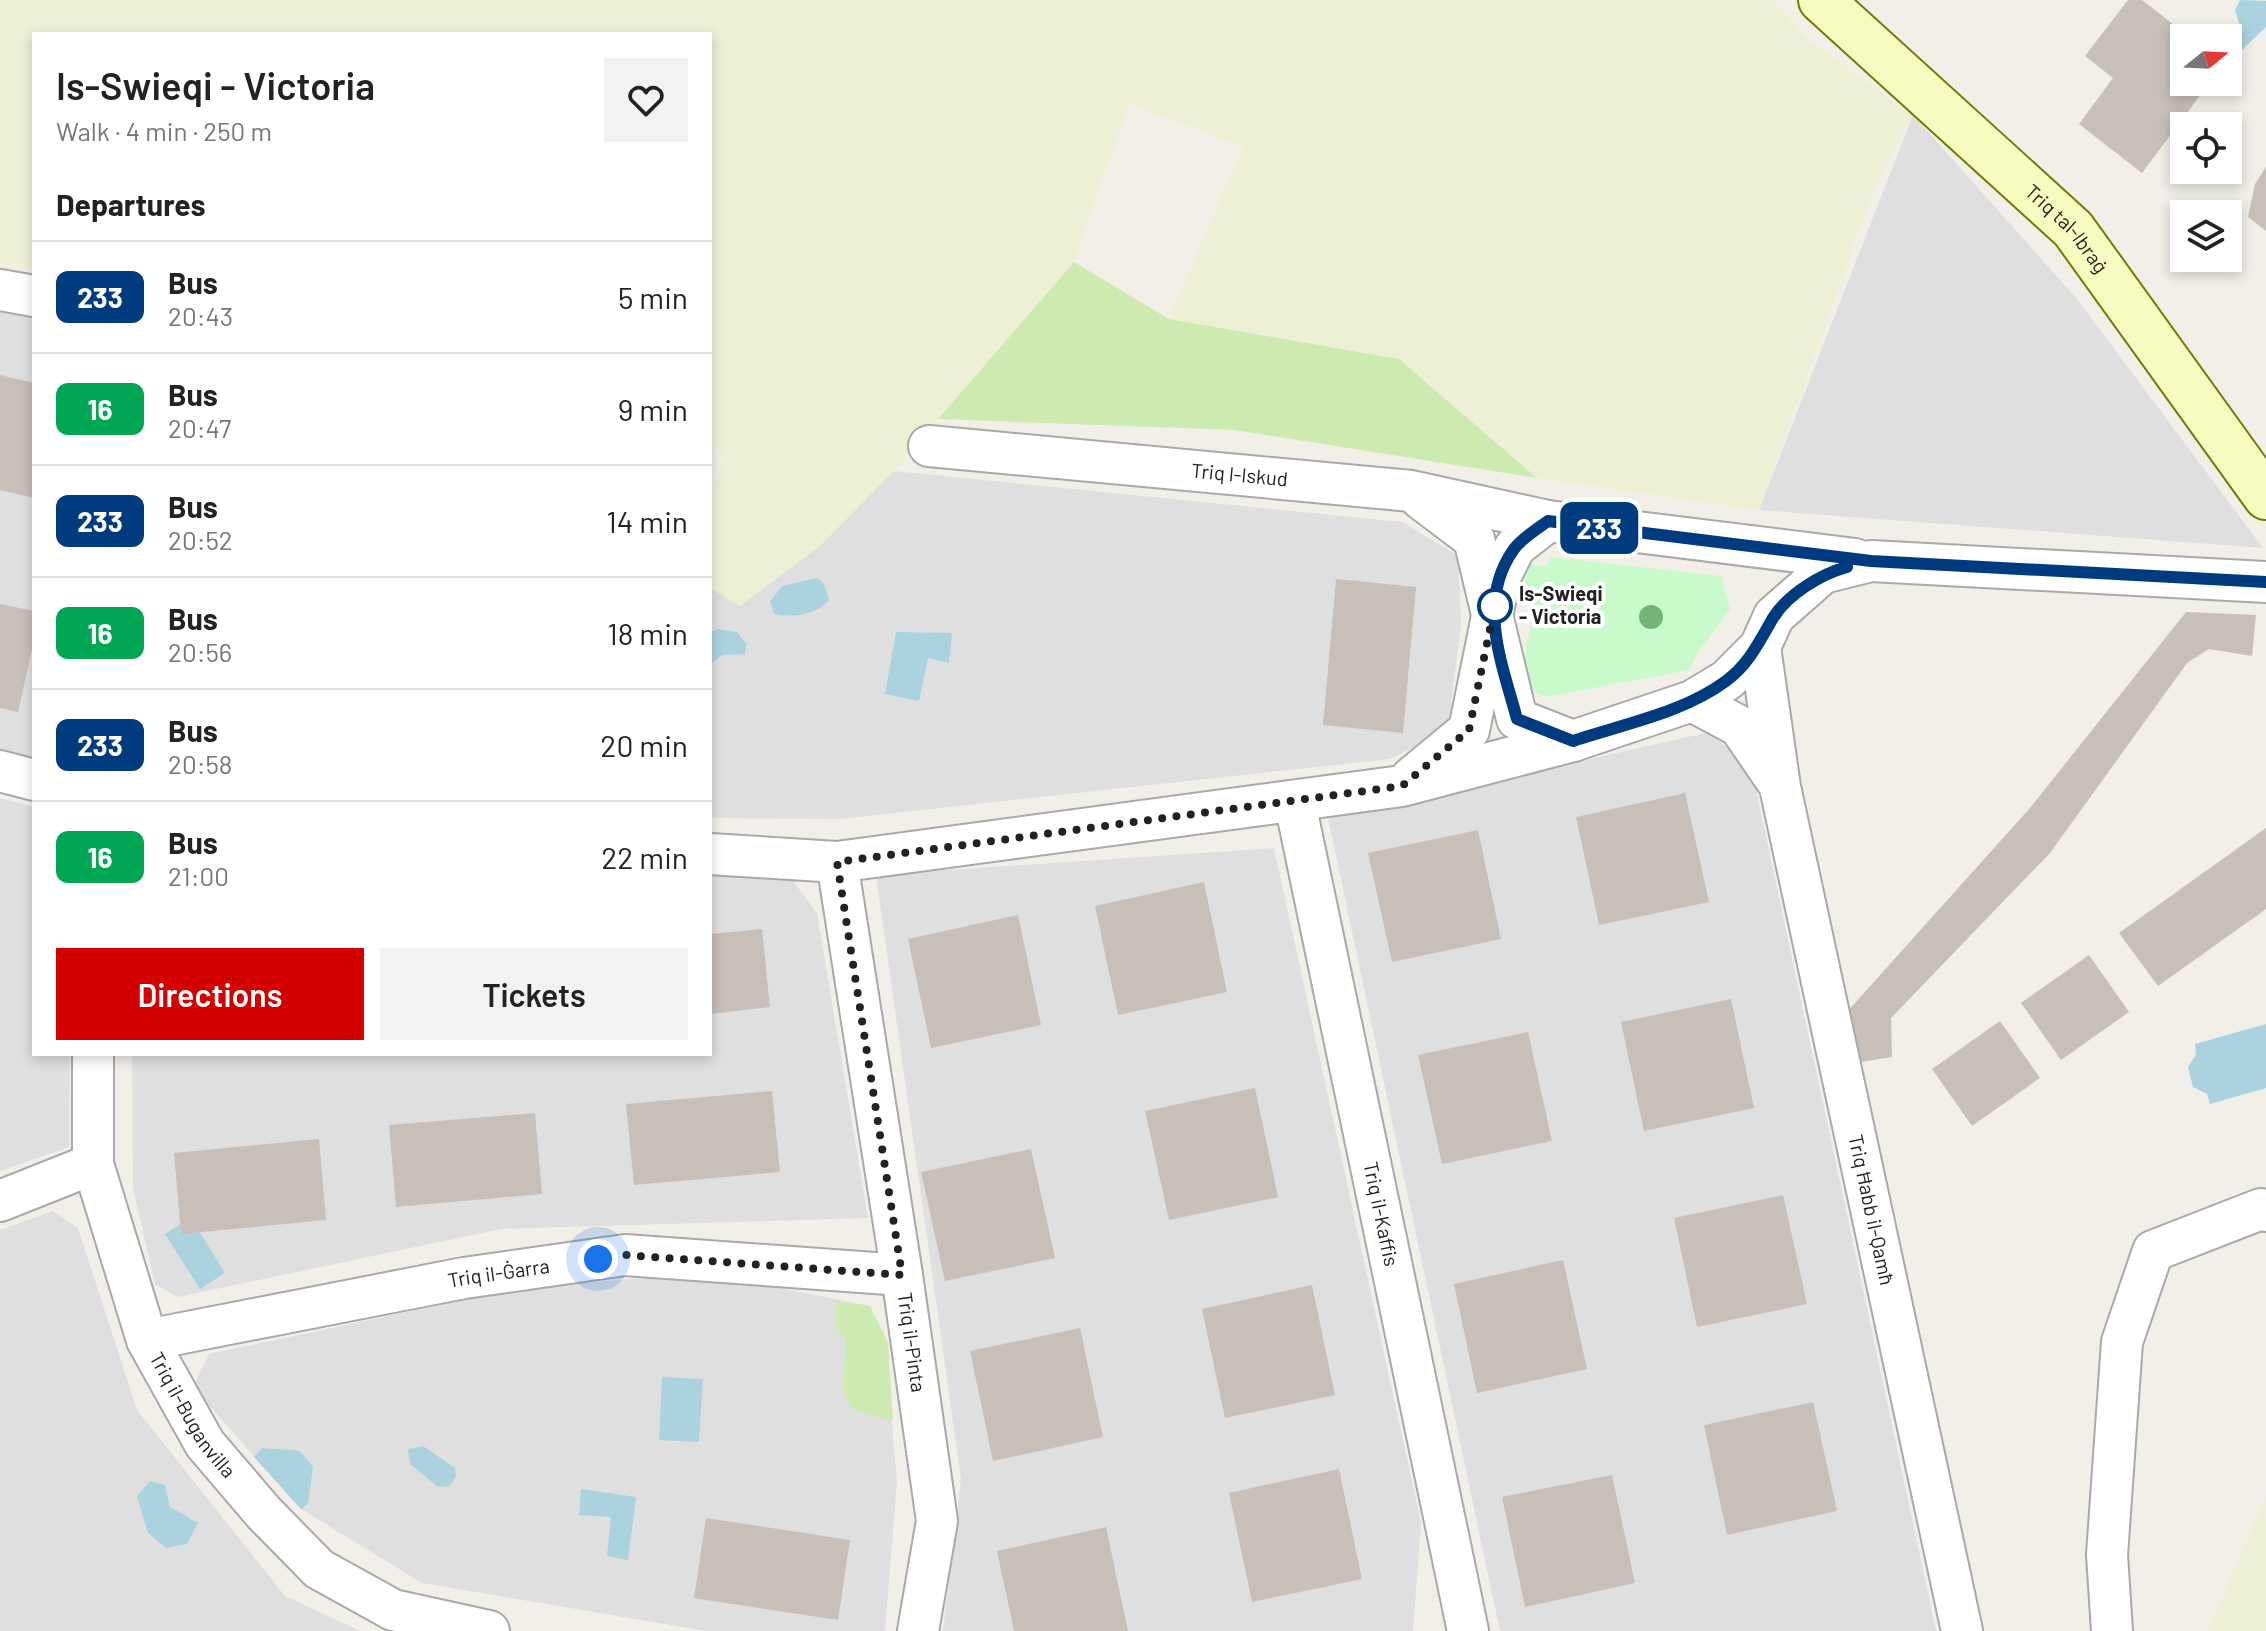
<!DOCTYPE html>
<html lang="en">
<head>
<meta charset="utf-8">
<style>
	:root { --surface:#fff; --page:#f2f2f2; --text:#222; --muted:#767676; --line:#e0e0e0; --accent:#d40000 }
	body { margin:0; font-family:Barlow,sans-serif; background:var(--page); color:var(--text); height:100vh; display:flex; flex-direction:column; font-size:30px; white-space:nowrap }
	* { box-sizing:border-box; margin:0 }
	p { font-size:26px; color:var(--muted) }
	.icon { flex:none; width:44px; height:44px; fill:none; stroke:currentColor; stroke-width:2; stroke-linecap:round; stroke-linejoin:round }
	.map { position:relative; flex:1; overflow:hidden }
	.panel { position:absolute; left:32px; top:32px; width:680px; height:1024px; display:flex; flex-direction:column; background:var(--surface); border-radius:0px; box-shadow:0 4px 12px #0003 }
	.panel>* { flex:none }
	.badge { padding:0 16px; border-radius:12px; font-size:28px; line-height:52px }
	.needle { width:52px; rotate:72deg }
	.fabs { position:absolute; left:2170px; top:24px; display:grid; gap:16px }
	.fabs a { display:grid; place-items:center; width:72px; height:72px; border-radius:0px; background:var(--surface); box-shadow:0 4px 12px #0003; font-size:40px }
	.you { position:absolute; width:40px; height:40px; margin:-20px; border:6px solid #fff; border-radius:50%; background:#1a73e8; box-shadow:0 0 0 12px #1a73e833 }
	.map>.badge { position:absolute; translate:-50% -50%; box-shadow:0 0 0 4px #fff }
	h2 { padding:0 24px; font-size:30px; line-height:72px }
	.round { display:grid; place-items:center; flex:none; width:84px; height:84px; border-radius:0px; background:var(--page) }
	.overview { display:flex; align-items:center; justify-content:space-between; height:136px; padding:0 24px }
	h1 { font-size:38px; font-weight:600; line-height:60px }
	.action { display:flex; gap:16px; margin-top:auto; padding:16px 24px }
	.action a { flex:1; height:92px; border-radius:0px; background:var(--accent); color:#fff; font-size:32px; font-weight:600; line-height:92px; text-align:center }
	.action a+a { background:var(--page); color:var(--text) }
	ul { padding:0; list-style:none }
	li { display:flex; align-items:center; gap:24px; height:112px; padding:0 24px; border-top:2px solid var(--line) }
	li div { flex:1 }
	li b { display:block; font-size:30px }
	li em { font-style:normal }
	li .badge { min-width:88px; font-weight:700; text-align:center }
	.map>svg:first-child { display:block }
</style>
</head>
<body>
<div class="map">
<svg width="2266" height="1631" viewBox="0 0 2266 1631">
	<rect width="100%" height="100%" fill="#f2efe9"/>
	<g fill="#e0dfdf">
		<polygon points="1913,115 2077,299 2263,548 1759,510"/>
		<polygon points="0,306 34,313 34,758 0,751"/>
		<polygon points="894,471 1402,522 1458,556 1461,622 1448,730 1390,759 839,819 710,818 710,585 747,600"/>
		<polygon points="1710,732 1752,771 1936,1631 1500,1631 1328,818"/>
		<polygon points="0,798 34,807 34,1054 70,1054 69,1147 0,1171"/>
		<polygon points="1274,848 1421,1523 1413,1631 943,1631 961,1479 876,875"/>
		<polygon points="710,869 787,873 817,913 868,1218 501,1229 178,1297 155,1284 133,1188 132,1054 710,1054"/>
		<polygon points="53,1211 78,1228 137,1410 285,1596 360,1631 0,1631 0,1230"/>
		<polygon points="707,1273 870,1306 884,1335 897,1481 885,1631 706,1631 422,1583 301,1509 193,1387 209,1354 521,1288"/>
	</g>
	<g fill="#eef0d5">
		<polygon points="0,0 1772,0 1810,41 1913,115 1872,195 1759,510 1537,478 1399,359 1169,319 1243,147 1129,104 1074,262 894,471 819,547 740,606 710,588 710,499 723,459 710,439 710,34 34,34 34,268 0,263"/>
		<polygon points="2266,1496 2266,1631 2208,1631"/>
	</g>
	<g fill="#cdebb0">
		<polygon points="1074,262 1169,319 1399,359 1537,478 1235,430 938,419"/>
		<polygon points="837,1301 870,1306 888,1342 893,1421 854,1410 843,1391 846,1339 835,1327"/>
	</g>
	<polygon fill="#c8facc" points="1550,557 1721,576 1730,609 1697,654 1690,670 1545,697 1524,687 1522,667 1531,625 1524,570 1530,564 1547,566"/>
	<g fill="#aad3df">
		<polygon points="2240,0 2266,1 2266,27 2242,50 2233,43 2240,26 2235,10"/>
		<path d="M817,578l6,4 6,18c-12,15 -37,18 -55,14l-4,-12 12,-16z"/>
		<polygon points="718,629 737,632 746,643 745,654 722,655 710,665 710,632"/>
		<polygon points="896,632 952,633 949,663 928,658 919,701 885,694"/>
		<polygon points="2266,1024 2266,1088 2210,1104 2207,1094 2193,1087 2188,1067 2196,1055 2195,1044"/>
		<polygon points="191,1218 225,1273 200,1289 165,1234"/>
		<polygon points="662,1377 703,1379 699,1442 659,1440"/>
		<polygon points="423,1446 455,1468 456,1476 450,1486 438,1487 410,1464 408,1449"/>
		<polygon points="262,1448 300,1451 313,1467 308,1504 301,1509 254,1457"/>
		<polygon points="150,1481 165,1485 170,1507 198,1523 187,1544 166,1548 148,1533 137,1496"/>
		<polygon points="581,1489 636,1497 628,1560 607,1556 611,1517 579,1515"/>
	</g>
	<g fill="#c7bfb8">
		<polygon points="2128,0 2142,0 2191,38 2184,38 2184,82 2210,82 2142,173 2079,124 2113,78 2085,56"/>
		<polygon points="2266,167 2266,231 2248,217 2255,184"/>
		<polygon points="0,375 34,383 34,498 0,490"/>
		<polygon points="1336,579 1416,587 1403,733 1323,725"/>
		<polygon points="0,604 34,611 34,640 18,712 0,708"/>
		<polygon points="2186,612 2256,615 2252,656 2209,649 2187,663 2050,853 1891,1018 1892,1057 1860,1062 1846,1013 2030,808"/>
		<polygon points="1685,793 1709,902 1599,925 1576,817"/>
		<polygon points="2266,828 2266,909 2158,986 2119,933"/>
		<polygon points="1478,830 1501,939 1392,962 1368,853"/>
		<polygon points="1204,882 1227,992 1118,1015 1095,906"/>
		<polygon points="1018,915 1041,1025 931,1048 908,939"/>
		<polygon points="762,929 770,1007 710,1014 710,934"/>
		<polygon points="2089,955 2129,1012 2061,1060 2021,1003"/>
		<polygon points="1731,999 1754,1108 1644,1131 1621,1022"/>
		<polygon points="2000,1021 2040,1078 1972,1126 1932,1069"/>
		<polygon points="1528,1032 1552,1141 1442,1164 1418,1055"/>
		<polygon points="1255,1088 1278,1197 1169,1220 1145,1111"/>
		<polygon points="772,1091 780,1172 634,1185 626,1104"/>
		<polygon points="535,1113 542,1194 396,1207 389,1125"/>
		<polygon points="319,1139 326,1220 181,1234 174,1153"/>
		<polygon points="1031,1149 1055,1258 945,1281 921,1172"/>
		<polygon points="1783,1195 1807,1304 1697,1327 1674,1218"/>
		<polygon points="1563,1260 1587,1369 1477,1393 1454,1284"/>
		<polygon points="1312,1285 1335,1395 1225,1418 1202,1309"/>
		<polygon points="1080,1328 1103,1437 993,1461 970,1351"/>
		<polygon points="1813,1402 1837,1511 1727,1535 1704,1425"/>
		<polygon points="1339,1469 1362,1579 1252,1602 1229,1493"/>
		<polygon points="1612,1475 1635,1583 1525,1607 1502,1497"/>
		<polygon points="706,1518 850,1540 838,1620 694,1598"/>
		<polygon points="1106,1527 1128,1631 1014,1631 997,1551"/>
	</g>
	<g fill="none" stroke-linecap="round" stroke-linejoin="round">
		<g stroke="#a9a9a9" stroke-width="44">
			<g id="minor">
				<polyline points="0,290 34,296"/>
				<path id="s1" d="M929,446l482,45 137,30"/>
				<polyline points="1421,499 1474,539 1517,719 1573,741"/>
				<path id="s2" d="M1760,647l20,140 182,844"/>
				<polyline points="1692,701 1739,726 1776,780"/>
				<polyline points="0,771 34,780"/>
				<polyline points="1411,778 1469,730 1500,577 1515,547 1548,521 1855,559"/>
				<path id="s3" d="M1295,803l173,828"/>
				<polyline points="710,854 837,862 1402,786 1573,741 1692,701 1727,680 1760,647 1774,616 1823,573 1871,561 2266,582"/>
				<path id="s4" d="M837,862l65,413 35,246 -19,110"/>
				<path id="s5" d="M93,1054v110l54,176 58,104 59,69 55,56 74,41 96,21"/>
				<polyline points="0,1201 93,1164"/>
				<path id="s6" d="M147,1340l317,-62 161,-23 277,20"/>
				<polyline points="2112,1631 2107,1555 2122,1342 2153,1251 2261,1209 2266,1211"/>
			</g>
		</g>
		<g stroke="#707d05" stroke-width="48">
			<g id="secondary">
				<path id="s7" d="M1821,0l252,229 193,268"/>
			</g>
		</g>
		<use href="#minor" stroke="#fff" stroke-width="40"/>
		<use href="#secondary" stroke="#f7fabf" stroke-width="44"/>
	</g>
	<circle fill="#74b475" cx="1651" cy="617" r="12"/>
	<g fill="none" stroke-linecap="round" stroke-linejoin="round">
		<g stroke="#fff" stroke-width="18">
			<path id="line" d="M1847,567c-26,7 -59,27 -74,51 -14,24 -24,46 -47,63 -43,32 -103,43 -153,60l-56,-22c-15,-56 -41,-117 -3,-170 8,-11 23,-20 34,-28l323,40 395,21"/>
		</g>
		<use href="#line" stroke="#003b80" stroke-width="12"/>
		<polyline stroke="#222" stroke-width="8" stroke-dasharray="0 14.4" points="598,1259 625,1255 902,1275 837,862 1402,786 1469,730 1496,600 1495,606"/>
	</g>
	<circle fill="#fff" stroke="#003b80" stroke-width="4" cx="1495" cy="606" r="16"/>
	<g text-anchor="middle" stroke-width="8" stroke-linejoin="round" paint-order="stroke">
		<g font-size="20" fill="#222" stroke="#fff">
			<text dy="7" stroke="none"><textPath href="#s7" startOffset="336">Triq tal-Ibraġ</textPath></text>
			<text dy="7" stroke="none"><textPath href="#s1" startOffset="312">Triq l-Iskud</textPath></text>
			<text dy="7" stroke="none"><textPath href="#s2" startOffset="574">Triq Ħabb il-Qamħ</textPath></text>
			<text dy="7" stroke="none"><textPath href="#s3" startOffset="420">Triq il-Kaffis</textPath></text>
			<text dy="7" stroke="none"><textPath href="#s6" startOffset="358">Triq il-Ġarra</textPath></text>
			<text dy="7" stroke="none"><textPath href="#s4" startOffset="486">Triq il-Pinta</textPath></text>
			<text dy="7" stroke="none"><textPath href="#s5" startOffset="382">Triq il-Buganvilla</textPath></text>
		</g>
		<g font-size="20" font-weight="bold" fill="#222" stroke="#fff" text-anchor="start">
			<text x="1519" y="601">Is-Swieqi<tspan x="1519" dy="23">- Victoria</tspan></text>
		</g>
	</g>
</svg>
<div class="fabs">
<a><svg class="needle" viewBox="-14 -14 28 28"><path d="M0-13l5 13h-10z" fill="#e53935"/><path d="M0 13l5-13h-10z" fill="#767676"/></svg></a>
<a><svg class="icon" aria-label="locate" viewBox="0 0 24 24"><circle cx="12" cy="12" r="6"/><path d="M12 2v4M12 18v4M2 12h4M18 12h4"/></svg></a>
<a><svg class="icon" aria-label="layers" viewBox="0 0 24 24"><path d="M12 4l9 5-9 5-9-5zM3 14l9 5 9-5"/></svg></a>
</div>
<div class="you" style="left:598px;top:1259px"></div>
<b class="badge" style="left:1599px;top:528px;background:#003b80;color:#fff">233</b>
<section class="panel">
<div class="overview"><div><h1>Is-Swieqi - Victoria</h1><p>Walk · 4 min · 250 m</p></div><a class="round"><svg class="icon" aria-label="heart" viewBox="0 0 24 24"><path d="M12 20l-8-8c-3-5 5-10 8-4 3-6 11-1 8 4z"/></svg></a></div>
<h2>Departures</h2>
<ul>
<li><span class="badge" style="background:#003b80;color:#fff">233</span><div><b>Bus</b><p>20:43</p></div><em>5 min</em></li>
<li><span class="badge" style="background:#00a651;color:#fff">16</span><div><b>Bus</b><p>20:47</p></div><em>9 min</em></li>
<li><span class="badge" style="background:#003b80;color:#fff">233</span><div><b>Bus</b><p>20:52</p></div><em>14 min</em></li>
<li><span class="badge" style="background:#00a651;color:#fff">16</span><div><b>Bus</b><p>20:56</p></div><em>18 min</em></li>
<li><span class="badge" style="background:#003b80;color:#fff">233</span><div><b>Bus</b><p>20:58</p></div><em>20 min</em></li>
<li><span class="badge" style="background:#00a651;color:#fff">16</span><div><b>Bus</b><p>21:00</p></div><em>22 min</em></li>
</ul>
<div class="action"><a>Directions</a><a>Tickets</a></div>
</section>
</div>
</body>
</html>
